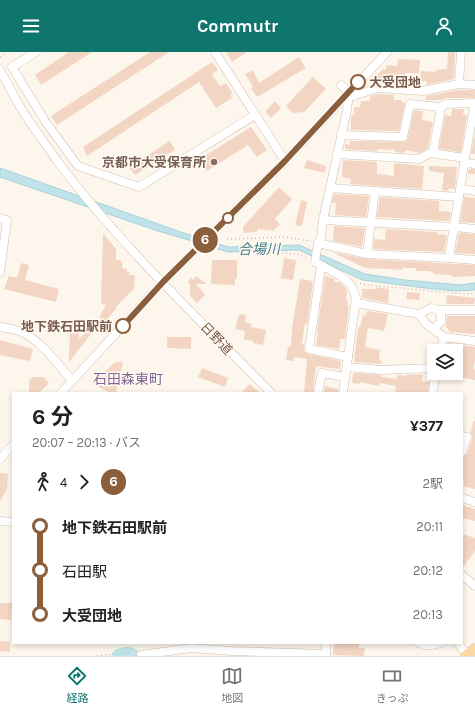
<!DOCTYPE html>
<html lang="ja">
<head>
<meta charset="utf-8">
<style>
	:root { --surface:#fff; --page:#f2f2f2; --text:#202124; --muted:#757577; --line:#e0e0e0; --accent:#0f766e }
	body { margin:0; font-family:Karla,"Noto Sans JP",sans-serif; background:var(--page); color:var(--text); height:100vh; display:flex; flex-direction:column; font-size:15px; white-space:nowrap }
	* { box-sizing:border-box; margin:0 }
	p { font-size:13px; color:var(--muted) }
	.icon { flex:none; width:22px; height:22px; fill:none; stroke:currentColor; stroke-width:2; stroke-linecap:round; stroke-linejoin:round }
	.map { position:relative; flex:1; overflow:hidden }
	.drawer { position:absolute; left:12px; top:340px; width:451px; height:252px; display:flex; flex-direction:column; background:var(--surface); border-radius:0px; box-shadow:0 2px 6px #0003 }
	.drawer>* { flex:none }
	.badge { padding:0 8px; border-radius:13px; font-size:14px; line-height:26px }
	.tools { position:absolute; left:427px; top:292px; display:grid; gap:8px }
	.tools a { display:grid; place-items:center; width:36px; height:36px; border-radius:0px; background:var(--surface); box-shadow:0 2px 6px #0003; font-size:20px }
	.map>.badge { position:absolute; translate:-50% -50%; box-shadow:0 0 0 2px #fff }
	.legs { display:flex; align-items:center; gap:6px; height:44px; padding:0 20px; font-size:13px }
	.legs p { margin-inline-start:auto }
	.headline { display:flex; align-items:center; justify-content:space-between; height:68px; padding:0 20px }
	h1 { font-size:22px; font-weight:700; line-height:30px }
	ul { padding:0 20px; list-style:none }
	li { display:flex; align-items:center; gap:14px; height:44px; font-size:15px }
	li i { display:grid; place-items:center; width:6px; height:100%; margin:0 5px; background:currentColor }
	li i::after { content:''; width:10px; height:10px; margin:-5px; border:3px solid; border-radius:50%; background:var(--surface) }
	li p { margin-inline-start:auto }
	li:first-child i { background:linear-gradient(#0000 50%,currentColor 0) }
	li:last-child i { background:linear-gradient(currentColor 50%,#0000 0) }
	header { display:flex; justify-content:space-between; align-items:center; height:52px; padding:0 20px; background:var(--accent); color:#fff; font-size:18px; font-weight:700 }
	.tab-bar { display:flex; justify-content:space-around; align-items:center; height:56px; border-top:1px solid var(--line); background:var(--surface); font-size:11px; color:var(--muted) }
	.tab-bar a { display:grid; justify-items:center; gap:2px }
	.tab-bar .current { color:var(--accent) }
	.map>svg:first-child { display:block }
</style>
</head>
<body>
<header><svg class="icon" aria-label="menu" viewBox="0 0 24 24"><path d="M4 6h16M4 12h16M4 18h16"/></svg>Commutr<svg class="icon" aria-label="person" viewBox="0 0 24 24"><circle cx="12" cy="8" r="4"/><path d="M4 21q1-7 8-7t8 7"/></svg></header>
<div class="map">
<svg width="475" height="604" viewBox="0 0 475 604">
	<rect width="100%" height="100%" fill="#fdf6ec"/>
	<polygon fill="#bfe3e8" stroke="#a5d3da" points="0,116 181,180 228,195 299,193 365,222 405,228 461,233 475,231 475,238 455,239 425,236 362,228 299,198 228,200 155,178 0,125"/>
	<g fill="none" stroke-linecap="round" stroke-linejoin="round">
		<polyline stroke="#bfe3e8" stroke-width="15" points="119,604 128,602 132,604"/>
	</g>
	<g fill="#f3d5c3">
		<polygon points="69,0 92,0 41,33 35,23"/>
		<polygon points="150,0 169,0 57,73 51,64"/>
		<polygon points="226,0 247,0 232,10"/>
		<polygon points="448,0 455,0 454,27 426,33 427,29 420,29 421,19 436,20 436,18 447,17"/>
		<polygon points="299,5 306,16 257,45 251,36 253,35 245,22 253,18 259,31"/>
		<polygon points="398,7 420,8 419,21 405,21 405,32 378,31 373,32 371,30 382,18 385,18 387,13 397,14"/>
		<polygon points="212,10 218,18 212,22 220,34 226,31 233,42 230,43 232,46 216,56 199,30 87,104 83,95"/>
		<polygon points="313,25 326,37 304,60 293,61 286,54"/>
		<polygon points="459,38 475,38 475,46 446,46 442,48 425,48 426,44"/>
		<polygon points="378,42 394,43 394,48 402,48 402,50 405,51 399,79 351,78 351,67 352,63 354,63 354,55 360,55 361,49 370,49 370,44"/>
		<polygon points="275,49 281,56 271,66 265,60"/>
		<polygon points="452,57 464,57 463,63 467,63 461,100 439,97 445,63 451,64"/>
		<polygon points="414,58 423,59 422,68 433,70 428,96 419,101 406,98 404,101 395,100 395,98 378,97 378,99 345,97 345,92 350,93 350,89 406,90 408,86"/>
		<polygon points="251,75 267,98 257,105 248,93 207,119 200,109 201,108 201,106"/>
		<polygon points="475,82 475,102 471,101"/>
		<polygon points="170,89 175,98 135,123 129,115"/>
		<polygon points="307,108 326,114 325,121 304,116"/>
		<polygon points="343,108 377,110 377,122 387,123 394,124 394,111 424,114 422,137 350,132 351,127 342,125"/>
		<polygon points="429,114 457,115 455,137 449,136 448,139 442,138 444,121 429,119"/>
		<polygon points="469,117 475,117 475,122 468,122"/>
		<polygon points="279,135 292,147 275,167 280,172 273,179 270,177 268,179 267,177 266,179 263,177 262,178 259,176 256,180 243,181 243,175"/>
		<polygon points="334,142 369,144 366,165 335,163 336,151 332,151"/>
		<polygon points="380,145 439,149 439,159 451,160 449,169 377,165"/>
		<polygon points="464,145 475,146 475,171 460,170"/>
		<polygon points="301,148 307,150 302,174 295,173"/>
		<polygon points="334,174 365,176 362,195 333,189"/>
		<polygon points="386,177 437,180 437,182 447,183 444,200 373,197 374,187 385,188"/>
		<polygon points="103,181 116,197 116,208 121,208 121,211 123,211 122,216 127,217 127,220 130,220 129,223 135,223 134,237 115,256 116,257 104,271 99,266 106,253 101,252"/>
		<polygon points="459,181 475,182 475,202 455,201"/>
		<polygon points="332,200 367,207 475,213 475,224 452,225 452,223 433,222 433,220 428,219 416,219 416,216 402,216 402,218 373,216 373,217 363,215"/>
		<polygon points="284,206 296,208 293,228 281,226"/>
		<polygon points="212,208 237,208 237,227 235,227 235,233 211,232"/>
		<polygon points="21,211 29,213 25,228 59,237 56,250 4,237 9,224 17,226"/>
		<polygon points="196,224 207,232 196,232 205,243 197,251 190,244 190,232 188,232 190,225 193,228"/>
		<polygon points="325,224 335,227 334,230 340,230 347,238 346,248 348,248 347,253 349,253 345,287 340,287 339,297 316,293 318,280 317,280"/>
		<polygon points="300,227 313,229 307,273 305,272 304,278 302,292 304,293 304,299 308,302 341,309 340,317 316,314 313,341 304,341 307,307 294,305 294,309 286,308 288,295 291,295 292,277"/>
		<polygon points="376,235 389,237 388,251 362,246 362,237 376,237"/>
		<polygon points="407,240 420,241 419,248 406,247"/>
		<polygon points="447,243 475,246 474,252 448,252 446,251"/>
		<polygon points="367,259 388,262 384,279 368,276 365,295 380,298 379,308 382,309 381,312 354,310 358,275 360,275 363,263 366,264"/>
		<polygon points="239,262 246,263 245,270 252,272 251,275 266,278 263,293 253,291 253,289 244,287 245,279 235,277"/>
		<polygon points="447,264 475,264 475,282 449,280 448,276 446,276"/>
		<polygon points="91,274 95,277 69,310 70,275 79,275 79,287"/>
		<polygon points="167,285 191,285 191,297 167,296"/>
		<polygon points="0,288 33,297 30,309 0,303"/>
		<polygon points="448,291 475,295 475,309 473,317 475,318 475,328 456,324 456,299 446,299"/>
		<polygon points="119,310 123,310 116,341 110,341 93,332 114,311"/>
		<polygon points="202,316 228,326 225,335 198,325"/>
		<polygon points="353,321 381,323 381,325 397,327 397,323 406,324 406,323 423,322 422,329 429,330 428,341 395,340 396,334 380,331 379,334 360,330 360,332 352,331"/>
		<polygon points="33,325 43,325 49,331 39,341 29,341 29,329"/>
		<polygon points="250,332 260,341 241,341"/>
		<polygon points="325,334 338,337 338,341 324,341"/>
		<polygon points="474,369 475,369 475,437 463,434 464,430 462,429 462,405 467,402 472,387 472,383 470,381"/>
		<polygon points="0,421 8,422 7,437 0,449"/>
		<polygon points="462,453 475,457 475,469 462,466"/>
		<polygon points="462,482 475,486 475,499 462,516"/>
		<polygon points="0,551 12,551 11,568 0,567"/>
		<polygon points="0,589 10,590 10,600 0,599"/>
		<polygon points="334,591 359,591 359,596 365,596 364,604 333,603"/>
	</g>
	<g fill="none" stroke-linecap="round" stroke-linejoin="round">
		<g stroke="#d1beb0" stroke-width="9">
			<g id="minor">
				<polyline points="36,0 12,15 45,69 78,114 139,135 255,63"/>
				<polyline points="215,0 285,109"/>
				<path d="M0,18c6,11 12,23 19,35 11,19 26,38 39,57 63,84 140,156 213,231"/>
				<polyline points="459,32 461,0"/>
				<polyline points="341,33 353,44 378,36 423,39 459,32 475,33"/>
				<polyline points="341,83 403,85 410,52 441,55"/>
				<polyline points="433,101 441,55 446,52 475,51 465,106"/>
				<polyline points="464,111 475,112"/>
				<polyline points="330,136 459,145"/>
				<polyline points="461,137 475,139"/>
				<polyline points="0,166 7,168 0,220"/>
				<polyline points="323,168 454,175 475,177"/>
				<polyline points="318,191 367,202 449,206 465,106 430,101 419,107 337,102"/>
				<polyline points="367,202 375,139"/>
				<polyline points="449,206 475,208"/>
				<polyline points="321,214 309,297 348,305"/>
				<polyline points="356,251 419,262 431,256 439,258 475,258"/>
				<polyline points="419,262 426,272 444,285 475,289"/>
				<path d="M0,275c7,1 15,2 22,5 21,11 35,31 50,49"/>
				<polyline points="433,277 441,270 441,262 439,258"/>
				<polyline points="440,299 444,285"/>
				<polyline points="347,315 380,318 434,316"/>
				<polyline points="61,341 163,230 285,109 387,0"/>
				<polyline points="318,341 322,321 345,325"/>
				<polyline points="343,341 356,246 351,233 341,224 315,210 318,191 321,186 323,168 347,58 349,41"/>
				<polyline points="433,341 435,321"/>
				<polyline points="462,384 467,385 462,400"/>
				<polyline points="0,407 13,393"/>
				<polyline points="462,446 475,450"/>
				<polyline points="0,469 13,470"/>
				<polyline points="462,523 475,534"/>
				<polyline points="326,591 326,604"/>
				<path d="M419,591c7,4 15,2 22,0"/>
				<polyline points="458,591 467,603"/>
				<polyline points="141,603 191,596 232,599 326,602"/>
			</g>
		</g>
		<g stroke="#dad1cd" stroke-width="12">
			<polyline id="major" points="466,604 475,597"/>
		</g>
		<g stroke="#d9b8a5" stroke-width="1.5" stroke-dasharray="1 3" stroke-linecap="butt">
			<polyline points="0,5 6,0"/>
			<polyline points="227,187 285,185 311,189"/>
			<polyline points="282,201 298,202 307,206"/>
			<polyline points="360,231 368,233 454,241 470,242 475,240"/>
			<polyline points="97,604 127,600 133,601"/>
		</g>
		<use href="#minor" stroke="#fff" stroke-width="8"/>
		<use href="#major" stroke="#fbd9a5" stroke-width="11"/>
	</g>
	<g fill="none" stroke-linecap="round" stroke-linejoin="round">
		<g stroke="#fff" stroke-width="9">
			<polyline id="line-1" points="123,274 163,230 285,109 358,30"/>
		</g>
		<use href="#line-1" stroke="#8b5e3c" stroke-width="6"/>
	</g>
	<g fill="#fff" stroke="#8b5e3c" stroke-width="2">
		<circle cx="358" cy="30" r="7"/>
		<circle cx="228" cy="166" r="5"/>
		<circle cx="123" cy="274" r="7"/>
	</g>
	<circle fill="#8d6e63" stroke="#fffaf3" stroke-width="1.5" cx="214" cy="110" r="4"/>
	<g text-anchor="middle" stroke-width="3" stroke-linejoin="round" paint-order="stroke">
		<g font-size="13" font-weight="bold" fill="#7a5c4d" stroke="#fffaf3" text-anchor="start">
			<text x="369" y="35">大受団地</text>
			<text x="112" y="279" text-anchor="end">地下鉄石田駅前</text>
		</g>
		<g font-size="13" font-weight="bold" fill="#785e54" stroke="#fffaf3" text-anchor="end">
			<text x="206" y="115">京都市大受保育所</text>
		</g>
		<g font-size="13" fill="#7a5c4d" stroke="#fffaf3">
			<text transform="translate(217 286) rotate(46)" y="5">日野道</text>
		</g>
		<g font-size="14" font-style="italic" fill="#437c86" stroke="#fffaf3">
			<text transform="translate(259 197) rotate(-1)" y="5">合場川</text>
		</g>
		<g font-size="14" fill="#846695" stroke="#fffaf3">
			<text x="128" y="332">石田森東町</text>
		</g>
	</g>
</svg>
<div class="tools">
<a><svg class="icon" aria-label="layers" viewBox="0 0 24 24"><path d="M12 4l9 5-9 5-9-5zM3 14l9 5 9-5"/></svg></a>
</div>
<b class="badge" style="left:205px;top:188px;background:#8b5e3c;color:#fff">6</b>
<section class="drawer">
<div class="headline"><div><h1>6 分</h1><p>20:07 – 20:13 · バス</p></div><b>¥377</b></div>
<div class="legs"><svg class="icon" aria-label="walk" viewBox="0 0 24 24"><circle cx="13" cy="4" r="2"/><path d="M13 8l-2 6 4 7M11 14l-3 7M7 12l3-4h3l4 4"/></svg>4<svg class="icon" aria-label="forward" viewBox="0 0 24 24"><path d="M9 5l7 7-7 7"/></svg><b class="badge" style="background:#8b5e3c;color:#fff">6</b><p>2駅</p></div>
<ul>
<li><i style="color:#8b5e3c"></i><b>地下鉄石田駅前</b><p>20:11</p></li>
<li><i style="color:#8b5e3c"></i><span>石田駅</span><p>20:12</p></li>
<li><i style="color:#8b5e3c"></i><b>大受団地</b><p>20:13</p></li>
</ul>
</section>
</div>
<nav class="tab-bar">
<a class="current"><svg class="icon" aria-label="directions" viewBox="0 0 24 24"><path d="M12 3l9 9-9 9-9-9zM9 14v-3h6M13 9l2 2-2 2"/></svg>経路</a>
<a><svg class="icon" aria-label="map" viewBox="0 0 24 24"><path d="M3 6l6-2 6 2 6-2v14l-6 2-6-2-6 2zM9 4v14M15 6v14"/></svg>地図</a>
<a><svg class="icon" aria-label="tickets" viewBox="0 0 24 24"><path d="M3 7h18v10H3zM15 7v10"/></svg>きっぷ</a>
</nav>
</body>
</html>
